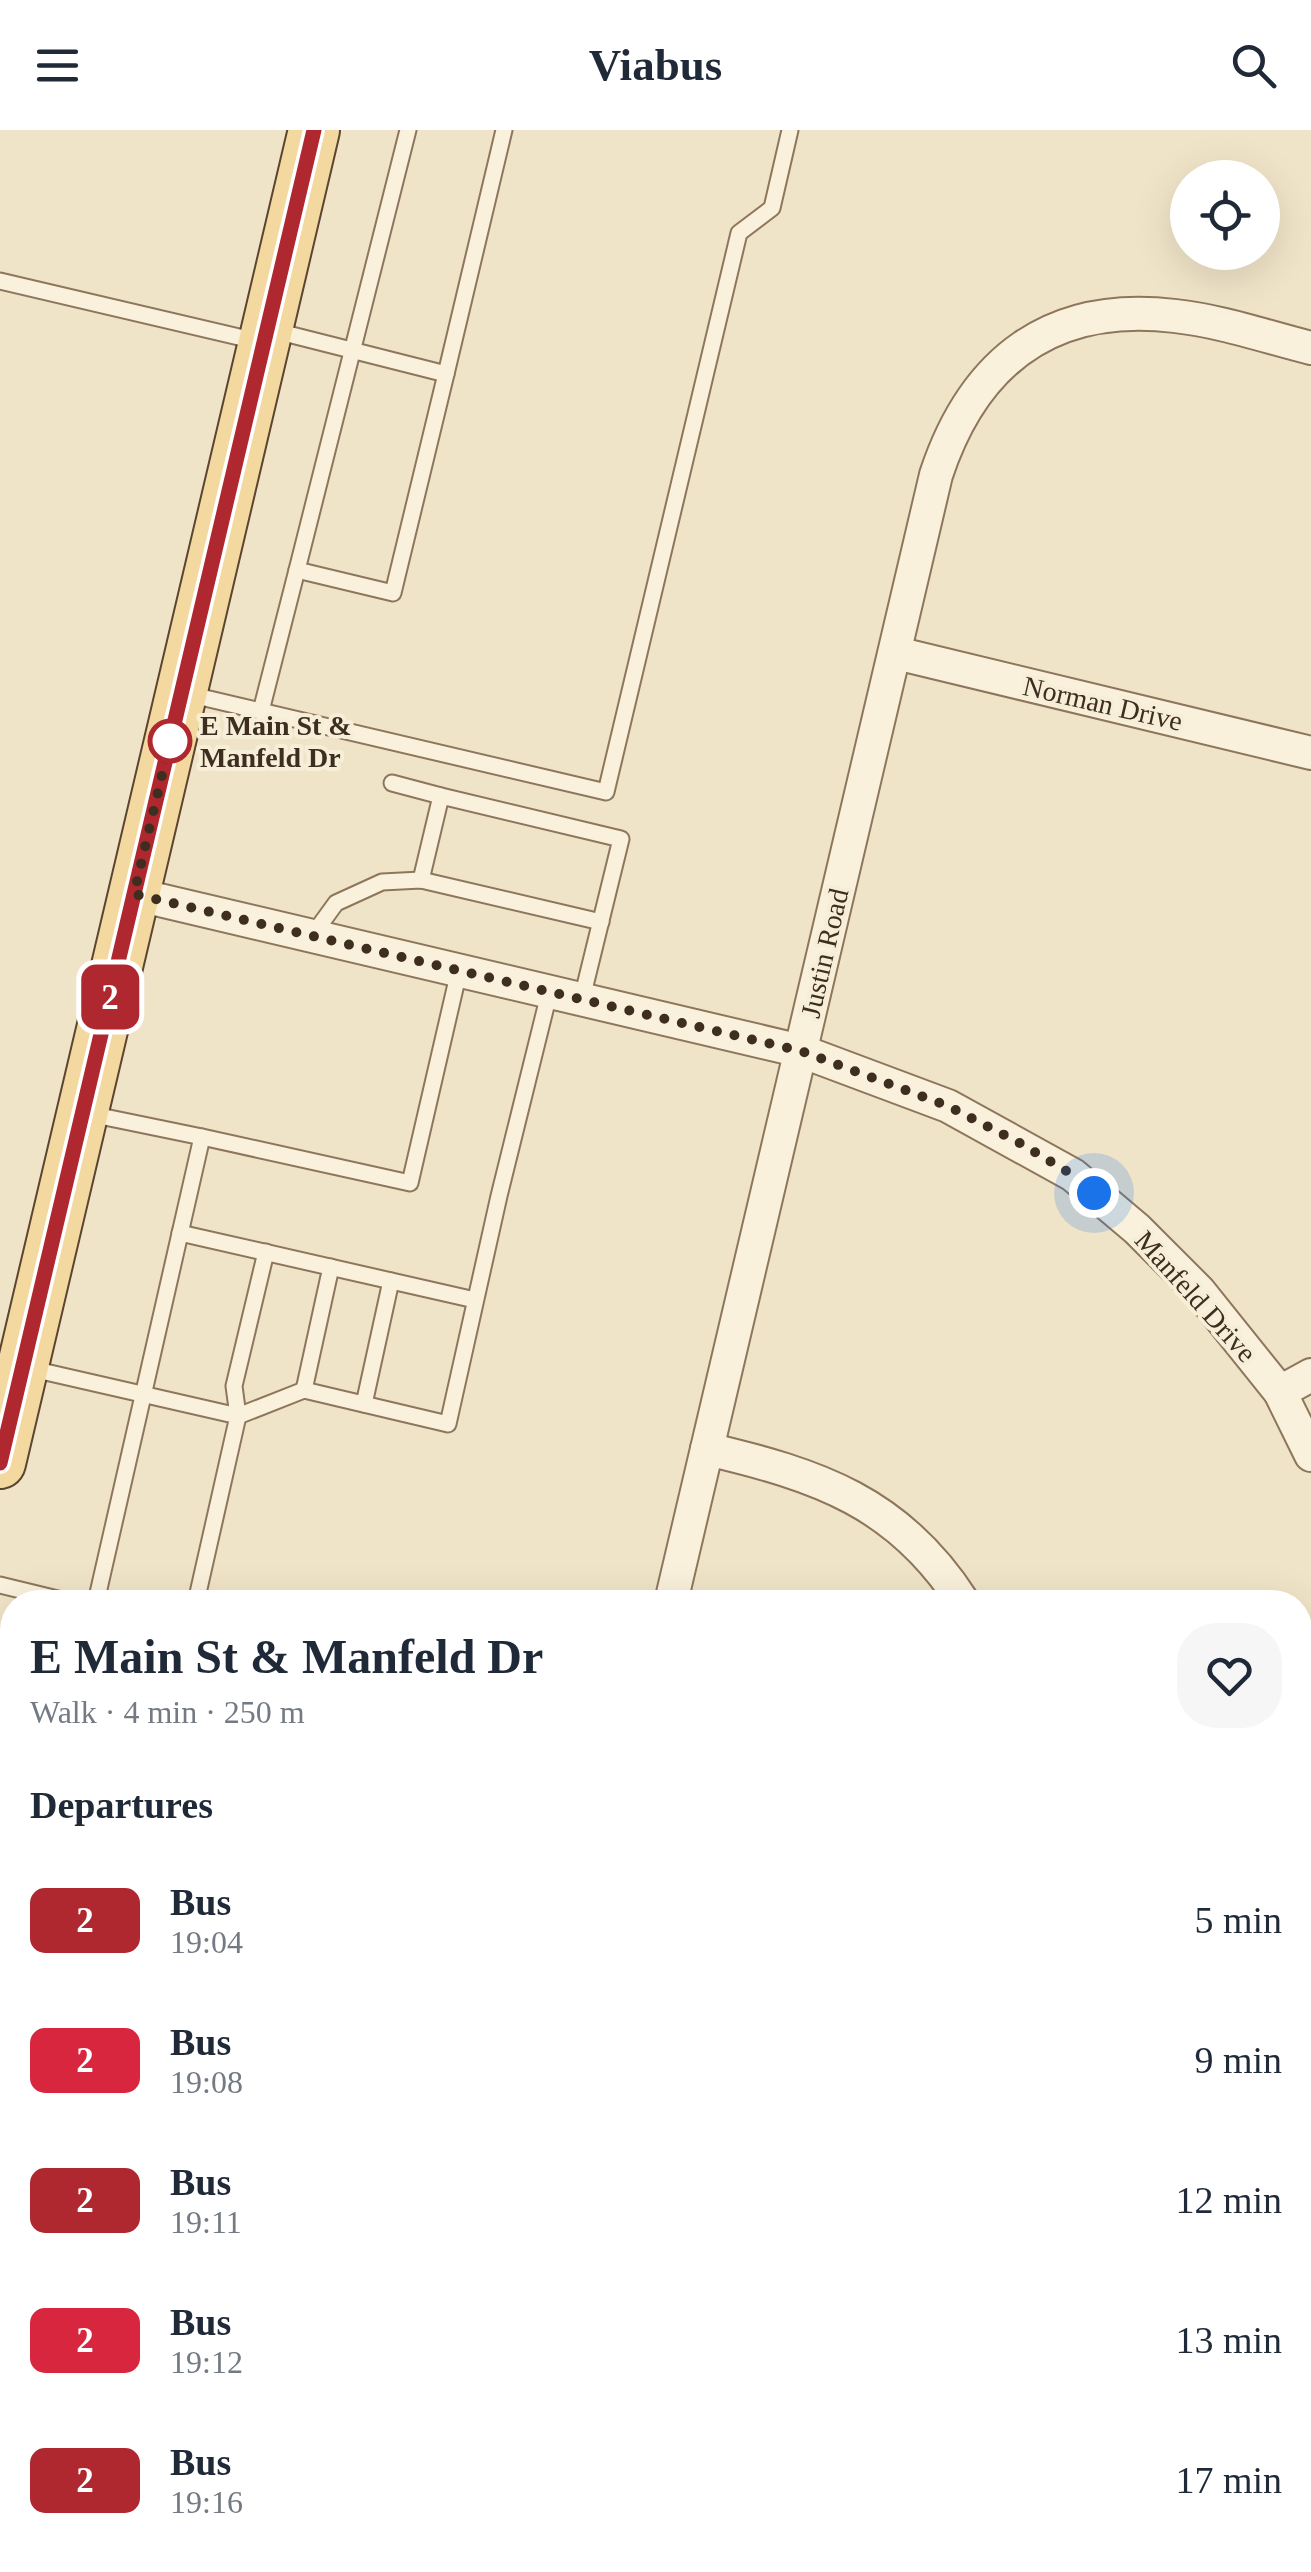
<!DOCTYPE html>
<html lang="en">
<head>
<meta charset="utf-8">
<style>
	:root { --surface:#fff; --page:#f6f6f7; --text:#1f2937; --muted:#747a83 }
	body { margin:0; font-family:"Times New Roman",serif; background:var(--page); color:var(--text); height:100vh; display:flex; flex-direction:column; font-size:38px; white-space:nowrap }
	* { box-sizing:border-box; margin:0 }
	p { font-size:32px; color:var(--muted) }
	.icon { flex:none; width:55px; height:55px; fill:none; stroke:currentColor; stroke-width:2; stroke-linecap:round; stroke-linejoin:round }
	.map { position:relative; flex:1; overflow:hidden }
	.panel { position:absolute; left:0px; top:1460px; width:1312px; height:982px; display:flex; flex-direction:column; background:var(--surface); border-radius:40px 40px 0 0; box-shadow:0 10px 40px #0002 }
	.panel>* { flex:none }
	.badge { padding:0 20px; border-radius:15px; font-size:35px; line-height:65px }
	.tools { position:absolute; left:1170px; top:30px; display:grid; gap:20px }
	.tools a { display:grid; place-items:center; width:110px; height:110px; border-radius:50%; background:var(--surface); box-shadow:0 10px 40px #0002; font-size:50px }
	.you { position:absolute; width:50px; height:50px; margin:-25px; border:8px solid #fff; border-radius:50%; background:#1a73e8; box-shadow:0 0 0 15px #1a73e833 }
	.map>.badge { position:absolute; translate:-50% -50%; box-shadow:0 0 0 5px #fff }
	h2 { padding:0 30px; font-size:38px; line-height:90px }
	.round { display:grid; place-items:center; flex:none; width:105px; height:105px; border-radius:40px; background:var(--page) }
	.overview { display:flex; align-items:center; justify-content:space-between; height:170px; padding:0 30px }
	h1 { font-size:48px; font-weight:600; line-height:75px }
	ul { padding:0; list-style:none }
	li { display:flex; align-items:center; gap:30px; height:140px; padding:0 30px }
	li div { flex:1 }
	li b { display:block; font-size:38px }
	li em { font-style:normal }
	li .badge { min-width:110px; font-weight:700; text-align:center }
	header { display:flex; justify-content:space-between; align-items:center; height:130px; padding:0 30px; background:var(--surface); font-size:45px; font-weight:600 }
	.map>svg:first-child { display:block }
</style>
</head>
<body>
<header><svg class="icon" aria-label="menu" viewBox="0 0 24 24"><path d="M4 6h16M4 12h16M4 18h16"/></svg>Viabus<svg class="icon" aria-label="search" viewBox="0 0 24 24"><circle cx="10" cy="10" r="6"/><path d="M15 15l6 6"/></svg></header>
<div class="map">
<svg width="1311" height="2442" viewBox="0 0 1311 2442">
	<rect width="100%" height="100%" fill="#f0e4c8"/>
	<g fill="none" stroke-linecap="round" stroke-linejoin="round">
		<g stroke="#8d765c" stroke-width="19">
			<g id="lane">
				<polyline points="408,0 297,440 393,463 446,244"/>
				<polyline points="0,151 260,212"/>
				<polyline points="276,201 446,244 504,0"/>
				<polyline points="188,564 606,662 739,103 772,78 790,0"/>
				<polyline points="261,581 297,440"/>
				<polyline points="392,653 441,666"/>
				<polyline points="421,750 441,666 621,709 582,868"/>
				<polyline points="312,806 336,773 382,752 421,750 601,792"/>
				<polyline points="90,984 202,1007 96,1472"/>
				<polyline points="202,1007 410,1053 459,841"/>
				<polyline points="180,1103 475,1170"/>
				<polyline points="266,1122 234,1256 238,1286 304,1260 448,1294 499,1066 550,860"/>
				<polyline points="28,1238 238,1286 196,1472"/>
				<polyline points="304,1260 331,1137"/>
				<polyline points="364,1274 391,1151"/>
				<polyline points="0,1455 70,1472"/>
				<polyline points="0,1631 12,1634"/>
				<polyline points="0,1850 12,1845"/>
				<polyline points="1,2036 12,1988"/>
				<polyline points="0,2087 12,2094"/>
				<polyline points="0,2127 12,2130"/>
				<polyline points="0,2304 12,2324"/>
				<polyline points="0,2394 12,2339"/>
			</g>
		</g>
		<g stroke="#8d765c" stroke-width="36">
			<g id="street">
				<polyline points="896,523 1311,623"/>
				<polyline points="134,764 801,921 948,976 1073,1045 1137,1099 1199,1161 1280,1262 1311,1325"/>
				<polyline points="1280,1262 1311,1245"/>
				<path d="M707,1319c111,26 192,53 256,153"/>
				<path d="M671,1472l265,-1127c38,-115 116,-174 239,-159 46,5 92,21 136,32"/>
				<polyline points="1311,2189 1311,2209"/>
				<polyline points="443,2442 446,2430"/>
				<polyline points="841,2442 844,2430"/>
			</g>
		</g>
		<g stroke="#5b4430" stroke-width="54">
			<polyline id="primary" points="0,1333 314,0"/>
		</g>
		<use href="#lane" stroke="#faf1dc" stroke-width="15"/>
		<use href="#street" stroke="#faf1dc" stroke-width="32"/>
		<use href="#primary" stroke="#f3d9a0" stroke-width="50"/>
	</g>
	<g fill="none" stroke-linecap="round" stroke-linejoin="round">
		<g stroke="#fff" stroke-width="22">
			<polyline id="line" points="0,1333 314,0"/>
		</g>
		<use href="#line" stroke="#af272f" stroke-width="15"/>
		<polyline stroke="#3d2e20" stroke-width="10" stroke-dasharray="0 18" points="170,611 134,764 801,921 948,976 1018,1012 1073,1045 1094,1063"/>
	</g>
	<circle fill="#fff" stroke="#af272f" stroke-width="5" cx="170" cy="611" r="20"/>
	<g text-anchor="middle" stroke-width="8" stroke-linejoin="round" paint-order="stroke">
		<g font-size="28" fill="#3d2e20" stroke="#f7eed8">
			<text transform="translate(1103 573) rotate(13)" y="10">Norman Drive</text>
			<text transform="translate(824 823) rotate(-77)" y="10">Justin Road</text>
			<text transform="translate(1196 1166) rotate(48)" y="10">Manfeld Drive</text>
		</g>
		<g font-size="28" font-weight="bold" fill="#3d2e20" stroke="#f7eed8" text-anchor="start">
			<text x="200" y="605">E Main St &amp;<tspan x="200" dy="32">Manfeld Dr</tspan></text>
		</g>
	</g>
</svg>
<div class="tools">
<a><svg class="icon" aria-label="locate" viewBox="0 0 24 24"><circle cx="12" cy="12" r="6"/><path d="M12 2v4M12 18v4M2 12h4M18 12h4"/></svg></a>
</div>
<div class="you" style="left:1094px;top:1063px"></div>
<b class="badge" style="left:110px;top:867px;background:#af272f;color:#fff">2</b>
<section class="panel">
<div class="overview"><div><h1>E Main St &amp; Manfeld Dr</h1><p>Walk · 4 min · 250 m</p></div><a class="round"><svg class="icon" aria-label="heart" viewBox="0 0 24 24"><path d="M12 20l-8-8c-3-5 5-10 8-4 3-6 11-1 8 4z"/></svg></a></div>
<h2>Departures</h2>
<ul>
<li><span class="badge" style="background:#af272f;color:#fff">2</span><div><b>Bus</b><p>19:04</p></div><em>5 min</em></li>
<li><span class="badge" style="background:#d7263d;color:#fff">2</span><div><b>Bus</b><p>19:08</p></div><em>9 min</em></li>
<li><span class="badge" style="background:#af272f;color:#fff">2</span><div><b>Bus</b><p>19:11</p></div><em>12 min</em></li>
<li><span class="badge" style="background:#d7263d;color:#fff">2</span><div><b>Bus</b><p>19:12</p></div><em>13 min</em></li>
<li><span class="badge" style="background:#af272f;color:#fff">2</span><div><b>Bus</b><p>19:16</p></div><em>17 min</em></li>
</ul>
</section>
</div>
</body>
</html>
